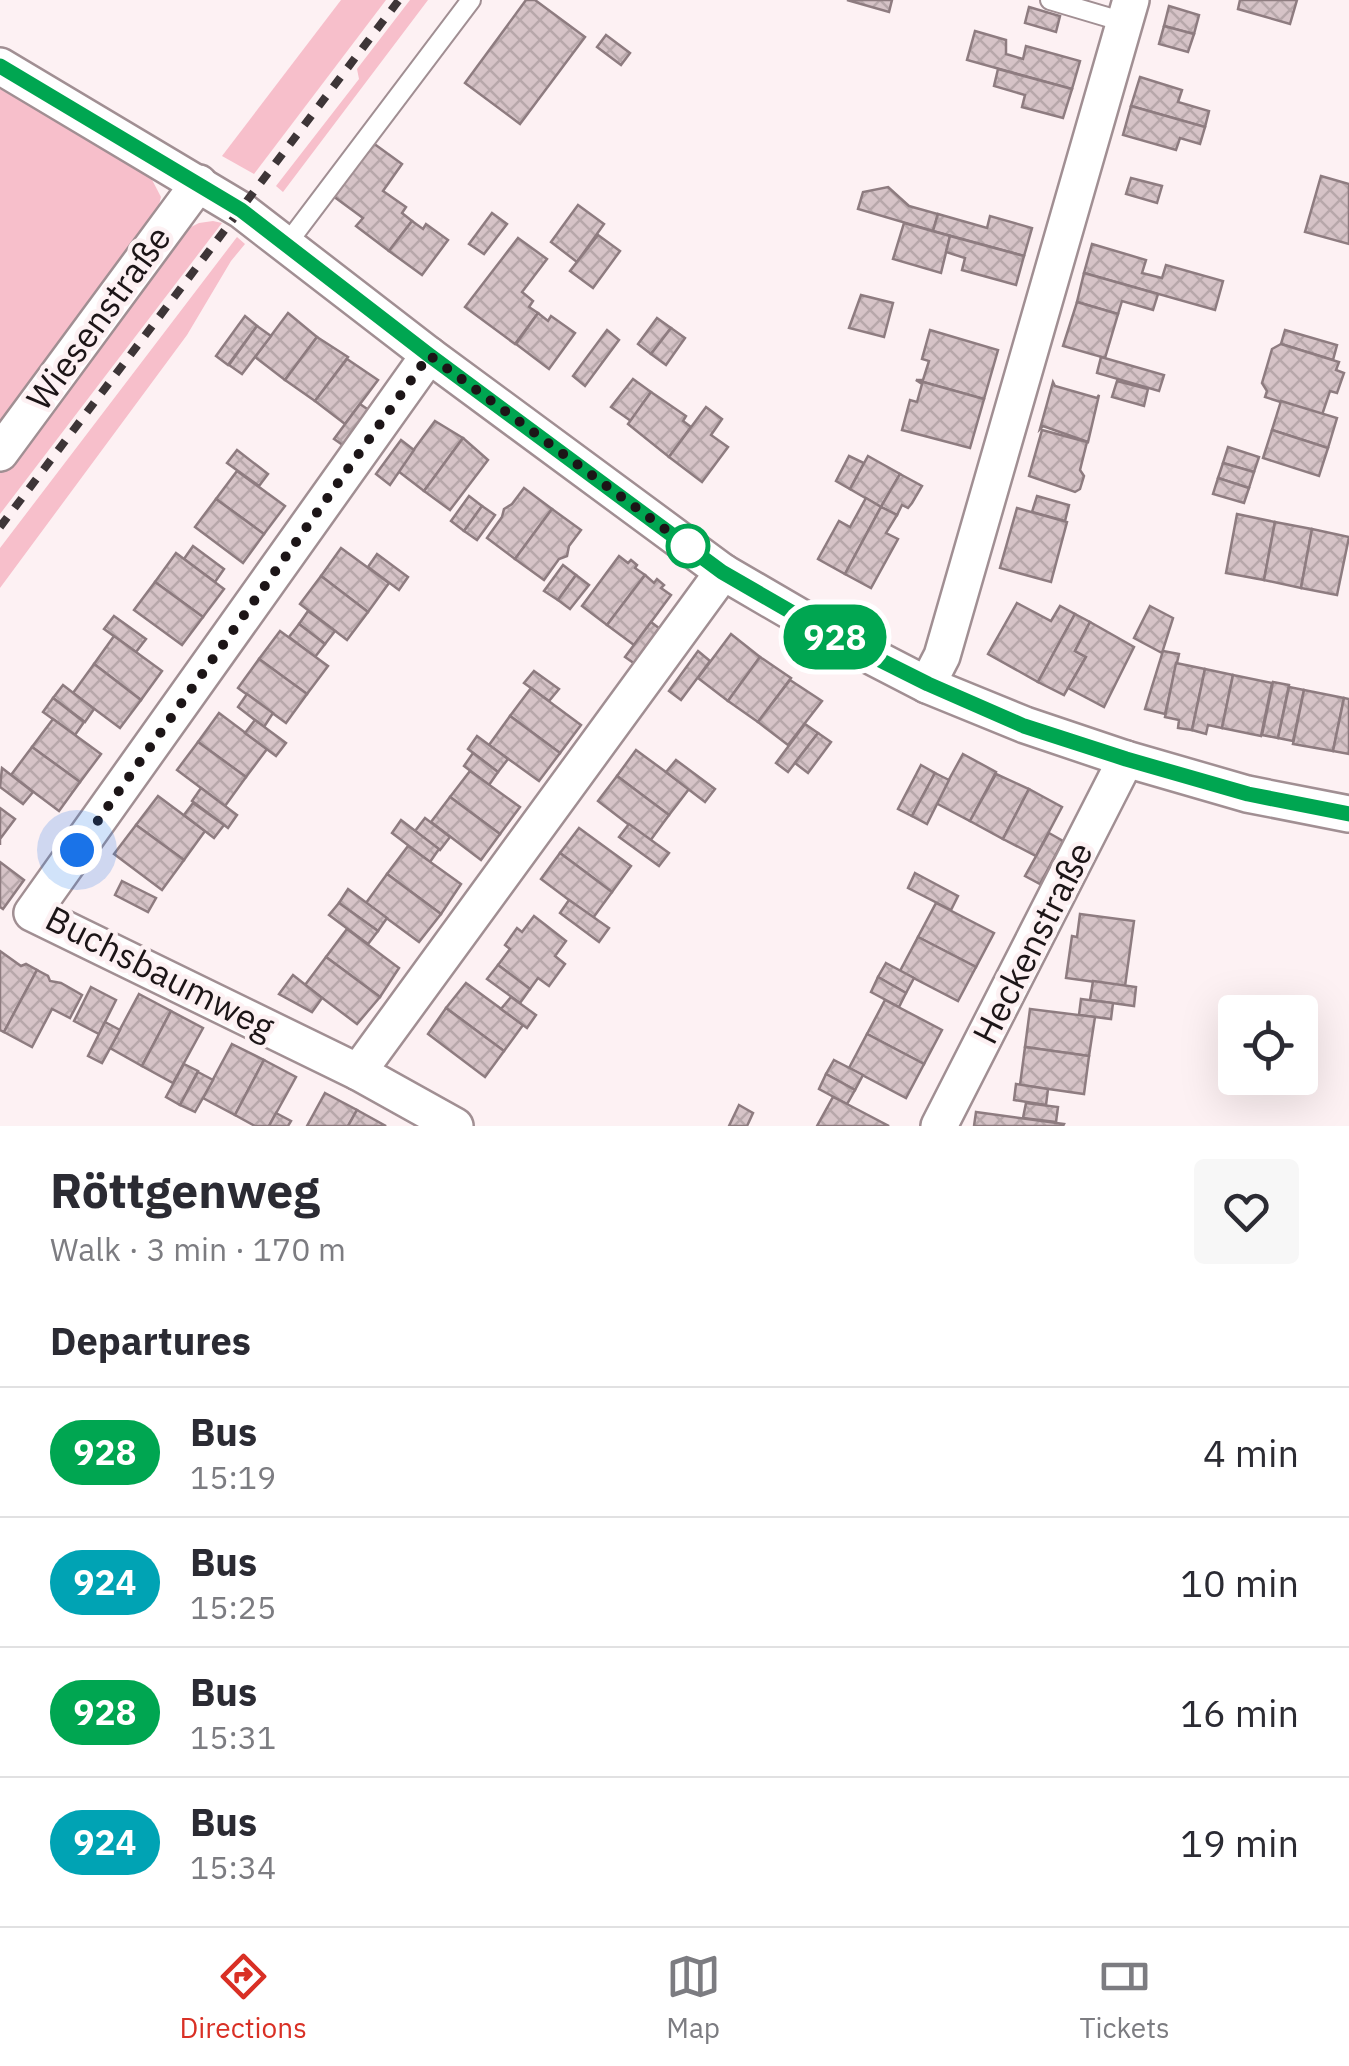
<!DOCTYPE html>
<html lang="en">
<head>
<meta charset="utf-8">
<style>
	:root { --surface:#fff; --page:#f7f7f7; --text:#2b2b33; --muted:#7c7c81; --line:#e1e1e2; --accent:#d93025 }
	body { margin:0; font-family:"IBM Plex Sans",sans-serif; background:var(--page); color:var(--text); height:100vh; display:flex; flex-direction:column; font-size:38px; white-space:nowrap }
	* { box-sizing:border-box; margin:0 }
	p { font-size:32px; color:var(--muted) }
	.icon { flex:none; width:55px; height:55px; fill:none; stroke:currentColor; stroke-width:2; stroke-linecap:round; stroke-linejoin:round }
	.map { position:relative; height:1126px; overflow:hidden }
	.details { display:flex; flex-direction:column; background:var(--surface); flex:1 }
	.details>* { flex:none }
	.badge { padding:0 20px; border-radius:32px; font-size:35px; line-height:65px }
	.tools { position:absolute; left:1218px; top:995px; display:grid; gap:20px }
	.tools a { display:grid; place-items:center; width:100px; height:100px; border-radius:10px; background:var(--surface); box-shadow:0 10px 40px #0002; font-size:50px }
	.you { position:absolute; width:50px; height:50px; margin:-25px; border:8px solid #fff; border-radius:50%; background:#1a73e8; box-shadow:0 0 0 15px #1a73e833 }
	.map>.badge { position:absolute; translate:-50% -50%; box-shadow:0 0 0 5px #fff }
	h2 { padding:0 50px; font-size:38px; line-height:90px }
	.round { display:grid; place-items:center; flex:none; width:105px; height:105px; border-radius:10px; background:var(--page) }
	.overview { display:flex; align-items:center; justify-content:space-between; height:170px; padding:0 50px }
	h1 { font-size:48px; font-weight:700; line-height:75px }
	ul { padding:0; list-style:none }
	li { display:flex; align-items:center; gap:30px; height:130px; padding:0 50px; border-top:2px solid var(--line) }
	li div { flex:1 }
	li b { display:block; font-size:38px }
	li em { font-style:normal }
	li .badge { min-width:110px; font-weight:700; text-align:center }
	.menu { display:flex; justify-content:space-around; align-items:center; height:140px; border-top:2px solid var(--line); background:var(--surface); font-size:28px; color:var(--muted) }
	.menu a { display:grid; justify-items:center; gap:5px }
	.menu .active { color:var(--accent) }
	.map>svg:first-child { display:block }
</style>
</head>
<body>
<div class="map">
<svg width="1349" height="1126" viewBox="0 0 1349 1126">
	<defs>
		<pattern id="building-cross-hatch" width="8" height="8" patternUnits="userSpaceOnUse" patternTransform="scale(2.5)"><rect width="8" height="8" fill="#d6c3c7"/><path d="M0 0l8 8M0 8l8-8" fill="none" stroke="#b7a7aa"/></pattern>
	</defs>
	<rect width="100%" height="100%" fill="#fdf1f3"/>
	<g fill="#f7bfcb">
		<polygon points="341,0 386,0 254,174 222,156"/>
		<polygon points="410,0 428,0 283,192 276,186 359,79 357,69"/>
		<polygon points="0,89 149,174 161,197 157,213 0,427"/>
		<polygon points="213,221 222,223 0,514 0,468 183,231 199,223"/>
		<polygon points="237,237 245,244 231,261 187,335 0,588 0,548"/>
	</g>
	<g fill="url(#building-cross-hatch)" stroke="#8e7c80" stroke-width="2.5">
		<polygon points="526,0 535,0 585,37 520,124 465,83"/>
		<polygon points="847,0 892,0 889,12"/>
		<polygon points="1240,0 1297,0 1290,24 1238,9"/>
		<polygon points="1169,6 1199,15 1194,34 1164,26"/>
		<polygon points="1029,7 1060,16 1056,32 1025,23"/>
		<polygon points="1164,26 1194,34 1188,52 1159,44"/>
		<polygon points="975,31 1006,40 1006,54 1023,59 1026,46 1080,61 1072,89 967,60"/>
		<polygon points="606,35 630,53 621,65 597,47"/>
		<polygon points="998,69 1072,89 1063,118 1022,107 1025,95 994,86"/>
		<polygon points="1140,77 1182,90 1178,102 1209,111 1205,127 1131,106"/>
		<polygon points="1131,106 1205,127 1200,144 1180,138 1176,150 1123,135"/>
		<polygon points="373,143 402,164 383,191 406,207 402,213 412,221 389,251 356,226 363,218 333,196"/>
		<polygon points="1321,176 1349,184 1349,244 1305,232"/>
		<polygon points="1131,178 1162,186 1157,203 1126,194"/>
		<polygon points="888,187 909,206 938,214 933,231 858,209 863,192"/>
		<polygon points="578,205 604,224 577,262 551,242"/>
		<polygon points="492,213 507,224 484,254 469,244"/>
		<polygon points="938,214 987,228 990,216 1032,228 1024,256 933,231"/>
		<polygon points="412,221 423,229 426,224 448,240 422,275 389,251"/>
		<polygon points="904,223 950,236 941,273 893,259"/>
		<polygon points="598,235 620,251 593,288 570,271"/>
		<polygon points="950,236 1024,256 1016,285 962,270 965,258 946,252"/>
		<polygon points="518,238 547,259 522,292 533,301 529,307 538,313 515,344 465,307"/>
		<polygon points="1092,244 1146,260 1142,273 1162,278 1166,265 1223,281 1215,310 1084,273"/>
		<polygon points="1084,273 1158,294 1153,310 1122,301 1118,314 1077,302"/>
		<polygon points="861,295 893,303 884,337 849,328"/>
		<polygon points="1077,302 1118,314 1105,358 1063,346"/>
		<polygon points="288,313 317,337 285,380 255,357"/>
		<polygon points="538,313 548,321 551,316 575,333 549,369 516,344"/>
		<polygon points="245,316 257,326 228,365 216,356"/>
		<polygon points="657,318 671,328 651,354 638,344"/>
		<polygon points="257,326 271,336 242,374 229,365"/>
		<polygon points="671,328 685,338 666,365 651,354"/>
		<polygon points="607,330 619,340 585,386 573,376"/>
		<polygon points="930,330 998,350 984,399 916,380 923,380 929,361 922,359"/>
		<polygon points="1285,330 1337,345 1333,360 1281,344"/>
		<polygon points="317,337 348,357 315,401 285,380"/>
		<polygon points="1281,344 1339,362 1336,370 1344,373 1337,393 1330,391 1322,415 1265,397 1267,391 1262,383 1272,349"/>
		<polygon points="1101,357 1164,375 1159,391 1097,373"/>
		<polygon points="347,359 378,380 345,424 315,401"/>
		<polygon points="633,379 651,392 631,421 611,407"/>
		<polygon points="916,380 984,399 970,448 902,430 910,400 917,402 922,384"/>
		<polygon points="1117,381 1148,389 1144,406 1112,397"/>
		<polygon points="1053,382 1055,386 1097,398 1099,395 1088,442 1043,426 1040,429"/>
		<polygon points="651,392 686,416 683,421 691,427 669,457 628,424"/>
		<polygon points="1281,401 1337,418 1328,448 1272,430"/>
		<polygon points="360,404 373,413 347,448 334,439"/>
		<polygon points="706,407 722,419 711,435 728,447 702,482 669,457"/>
		<polygon points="435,421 463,438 424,491 398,471"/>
		<polygon points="1042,430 1087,442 1080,470 1084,476 1080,489 1075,492 1029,476"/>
		<polygon points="1272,430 1328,448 1319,476 1263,458"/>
		<polygon points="463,438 488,460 450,510 424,491"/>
		<polygon points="401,440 414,450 390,485 376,474"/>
		<polygon points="1228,447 1259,457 1254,472 1223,463"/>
		<polygon points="237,450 268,474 259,486 227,463"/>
		<polygon points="849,456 864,463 850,489 836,481"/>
		<polygon points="868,456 900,474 881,507 850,489"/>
		<polygon points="1223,463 1254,472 1249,488 1218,478"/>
		<polygon points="237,471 285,506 264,534 216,499"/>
		<polygon points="900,474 922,486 912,503 908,508 902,505 897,515 881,507"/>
		<polygon points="1218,478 1249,488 1244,503 1213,494"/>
		<polygon points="524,488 552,509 515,559 487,538 502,517 504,509 512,504"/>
		<polygon points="469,496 482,506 464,531 451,521"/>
		<polygon points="1037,496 1069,505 1065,521 1032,512"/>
		<polygon points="866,498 881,507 845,574 818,559 839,521 850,527"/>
		<polygon points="216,499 264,534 243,563 195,527"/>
		<polygon points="482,506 495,515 477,540 464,531"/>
		<polygon points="881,507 897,515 886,533 898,539 871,588 845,574"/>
		<polygon points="1017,508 1067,522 1051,582 1000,568"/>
		<polygon points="552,509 581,530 569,546 567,556 559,559 544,580 515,559"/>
		<polygon points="1237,514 1275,522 1264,580 1226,573"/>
		<polygon points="1275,522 1312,529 1301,588 1264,580"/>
		<polygon points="1312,529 1349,537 1337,595 1301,588"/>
		<polygon points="193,546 224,569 215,582 184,559"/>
		<polygon points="341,548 389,583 368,612 321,576"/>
		<polygon points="176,553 224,589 203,617 155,582"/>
		<polygon points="377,554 408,577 399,590 368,567"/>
		<polygon points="619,556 628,563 631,560 637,565 635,568 645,575 607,625 582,606"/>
		<polygon points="563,565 576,575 558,600 544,591"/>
		<polygon points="576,575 589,585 570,609 558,600"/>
		<polygon points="645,575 654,583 657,579 664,585 661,588 671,595 634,645 607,625"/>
		<polygon points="321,576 368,612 347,640 300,604"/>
		<polygon points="155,582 203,617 182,645 134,610"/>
		<polygon points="1017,603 1051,621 1060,606 1075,614 1038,682 988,654"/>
		<polygon points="1150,606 1173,618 1162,653 1134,638"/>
		<polygon points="308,611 335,631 325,644 299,624"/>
		<polygon points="1075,614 1090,622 1075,651 1086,657 1064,695 1038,682"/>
		<polygon points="114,616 146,639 136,652 104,629"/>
		<polygon points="651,622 664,632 638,666 625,657"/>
		<polygon points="1090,622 1134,647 1104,707 1068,688 1086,657 1075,651"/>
		<polygon points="299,624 325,644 315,657 289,637"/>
		<polygon points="280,631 328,666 307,694 259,659"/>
		<polygon points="731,634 760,657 728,701 698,678"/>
		<polygon points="114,636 162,671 141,700 94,664"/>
		<polygon points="698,651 710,661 681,700 669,691"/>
		<polygon points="1163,651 1179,654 1165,714 1145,709"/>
		<polygon points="760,657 791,678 758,722 728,701"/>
		<polygon points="259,659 307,694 286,723 238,688"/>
		<polygon points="1176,663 1205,669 1192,730 1178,728 1179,720 1165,717"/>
		<polygon points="94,664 141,700 120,728 73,693"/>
		<polygon points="1205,669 1233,675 1222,728 1208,725 1206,734 1192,730"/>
		<polygon points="534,671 559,689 549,701 524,683"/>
		<polygon points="1233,675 1272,683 1261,736 1222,728"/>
		<polygon points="790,680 822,701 788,745 758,722"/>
		<polygon points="1273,682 1289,685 1278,738 1262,735"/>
		<polygon points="63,685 94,709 85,722 53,698"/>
		<polygon points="1289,687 1304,690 1293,741 1278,738"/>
		<polygon points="531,688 581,725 560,753 510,716"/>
		<polygon points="1304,690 1344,698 1333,751 1293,744"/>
		<polygon points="247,694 273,713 264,727 238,707"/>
		<polygon points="53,698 84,722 75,735 43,712"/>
		<polygon points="1344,698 1349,699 1349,754 1333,751"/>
		<polygon points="219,713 267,749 246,777 198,742"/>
		<polygon points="510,716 560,753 539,781 489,745"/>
		<polygon points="53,719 101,754 80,782 32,747"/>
		<polygon points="255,720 286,743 276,756 245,733"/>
		<polygon points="805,724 818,733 788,772 776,763"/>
		<polygon points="818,733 831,742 808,773 795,763"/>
		<polygon points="477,736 508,759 498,772 468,749"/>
		<polygon points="198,742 246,777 225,806 177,770"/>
		<polygon points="32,747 80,782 59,811 11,775"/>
		<polygon points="636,750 689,789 669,815 617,776"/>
		<polygon points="473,753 498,772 489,785 464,766"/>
		<polygon points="963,754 996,772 970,821 936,803"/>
		<polygon points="676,760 715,789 705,802 666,772"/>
		<polygon points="921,765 935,773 912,816 898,809"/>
		<polygon points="2,768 33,792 23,804 0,787"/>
		<polygon points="470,771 520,807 500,834 450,797"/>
		<polygon points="935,773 949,780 927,824 912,816"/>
		<polygon points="996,774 1029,789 1003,839 970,821"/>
		<polygon points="617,776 669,815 650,841 598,801"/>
		<polygon points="201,788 237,815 228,828 192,801"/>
		<polygon points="1029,789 1062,807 1036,856 1003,839"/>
		<polygon points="158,796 205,831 184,860 136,825"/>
		<polygon points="450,797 500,834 481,860 431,822"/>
		<polygon points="193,803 224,825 214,838 184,815"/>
		<polygon points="0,808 15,819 0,839 0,845"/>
		<polygon points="425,818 450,837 440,850 415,831"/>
		<polygon points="401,820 439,849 430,862 392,833"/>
		<polygon points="629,824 669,853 659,866 619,837"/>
		<polygon points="136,825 184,860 162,890 114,854"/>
		<polygon points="579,828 631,866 612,892 560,853"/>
		<polygon points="1049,833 1063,841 1040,884 1025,876"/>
		<polygon points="408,846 461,884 441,914 387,874"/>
		<polygon points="560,853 612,892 593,918 541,879"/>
		<polygon points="0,862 24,880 3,909 0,907"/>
		<polygon points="915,873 958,896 951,910 908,888"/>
		<polygon points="387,874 441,914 419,942 366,903"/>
		<polygon points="122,881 156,898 148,912 115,895"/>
		<polygon points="348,889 387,918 378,931 339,903"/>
		<polygon points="569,900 609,928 599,942 560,913"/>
		<polygon points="339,903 378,931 368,944 329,915"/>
		<polygon points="936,903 994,933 976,967 918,937"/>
		<polygon points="1080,914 1134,921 1125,986 1066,978 1072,936 1077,937"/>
		<polygon points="534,916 566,941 555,956 565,964 549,986 538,978 530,989 498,965 510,949 505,945 517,928 522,932"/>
		<polygon points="347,929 399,968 380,997 326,957"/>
		<polygon points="918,937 976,967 958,1001 900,971"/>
		<polygon points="0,951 21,966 26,964 37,970 4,1032 0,1030"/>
		<polygon points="326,957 380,997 357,1024 305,985"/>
		<polygon points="886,963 914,978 906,993 878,977"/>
		<polygon points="498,965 530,989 520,1003 487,979"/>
		<polygon points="37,970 48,976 50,981 61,983 82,995 70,1018 52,1009 32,1047 4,1032"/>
		<polygon points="293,975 322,998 312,1012 279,994"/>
		<polygon points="878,977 906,993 899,1007 871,992"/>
		<polygon points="1093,981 1136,987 1134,1006 1090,1000"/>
		<polygon points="466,983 523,1025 504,1051 446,1008"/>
		<polygon points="91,987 116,1000 99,1034 74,1021"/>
		<polygon points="139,994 171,1011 142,1066 110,1048"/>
		<polygon points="511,997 536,1015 527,1028 501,1009"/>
		<polygon points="1081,999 1113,1003 1111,1019 1079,1015"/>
		<polygon points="885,1000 942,1030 924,1064 867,1034"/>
		<polygon points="446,1008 504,1051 485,1077 428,1034"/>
		<polygon points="1030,1009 1095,1017 1089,1056 1025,1047"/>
		<polygon points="171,1011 203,1028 173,1083 142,1066"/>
		<polygon points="105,1022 120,1030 102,1063 88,1056"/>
		<polygon points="867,1034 924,1064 906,1098 849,1068"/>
		<polygon points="232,1044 264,1060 235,1115 203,1098"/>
		<polygon points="1025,1047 1089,1056 1084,1094 1020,1085"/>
		<polygon points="264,1060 296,1077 269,1126 255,1126 235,1115"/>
		<polygon points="834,1060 863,1075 855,1090 826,1074"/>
		<polygon points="184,1064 198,1071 180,1105 166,1097"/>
		<polygon points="198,1072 213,1080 195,1112 180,1105"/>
		<polygon points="826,1074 855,1090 847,1104 819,1089"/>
		<polygon points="1016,1084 1048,1089 1046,1105 1014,1100"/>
		<polygon points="325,1093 357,1110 348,1126 307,1126"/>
		<polygon points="833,1097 847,1104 889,1126 817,1126"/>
		<polygon points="1026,1103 1058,1107 1056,1122 1023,1118"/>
		<polygon points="739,1105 753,1113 747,1126 729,1126"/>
		<polygon points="357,1110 386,1126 348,1126"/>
		<polygon points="976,1112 1064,1124 1063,1126 974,1126"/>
		<polygon points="276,1113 291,1121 288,1126 269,1126"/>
	</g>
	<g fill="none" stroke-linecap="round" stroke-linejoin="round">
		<g stroke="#a18f93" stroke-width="22">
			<g id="service">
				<polyline points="1050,0 1124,22"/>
				<polyline points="286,245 471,0"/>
			</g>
		</g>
		<g stroke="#a18f93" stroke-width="40">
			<g id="minor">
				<polyline points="0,66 241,210 429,355 723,572 838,639 927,685 1025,725 1126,759 1247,794 1349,814"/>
				<polyline points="429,355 32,913 358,1072 723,572"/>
				<polyline points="0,453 199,183"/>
				<polyline points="927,685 942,656 1131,0"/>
				<polyline points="358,1072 455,1126"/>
				<polyline points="939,1126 1126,759"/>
			</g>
		</g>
		<use href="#service" stroke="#fff" stroke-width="18"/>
		<use href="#minor" stroke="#fff" stroke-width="35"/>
		<polyline stroke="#3d3537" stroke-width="8" stroke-dasharray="12 12" stroke-linecap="butt" points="0,527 399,0"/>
	</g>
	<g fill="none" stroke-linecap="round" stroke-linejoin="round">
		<g stroke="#fff" stroke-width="22">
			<polyline id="line" points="0,66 241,210 429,355 722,572 838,639 928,684 1024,726 1126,759 1248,794 1349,814"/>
		</g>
		<use href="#line" stroke="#00a651" stroke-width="15"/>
		<polyline stroke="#1c1517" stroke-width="10" stroke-dasharray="0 18" points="77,850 429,355 688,546"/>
	</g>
	<circle fill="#fff" stroke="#00a651" stroke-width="5" cx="688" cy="546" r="20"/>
	<g text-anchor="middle" stroke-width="9" stroke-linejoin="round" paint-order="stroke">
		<g font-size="35" fill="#1c1517" stroke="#fdf1f3">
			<text transform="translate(99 318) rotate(-54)" y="12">Wiesenstraße</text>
			<text transform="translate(1033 943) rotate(-63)" y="12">Heckenstraße</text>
			<text transform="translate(160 973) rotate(27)" y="12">Buchsbaumweg</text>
		</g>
	</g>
</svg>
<div class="tools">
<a><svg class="icon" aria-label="locate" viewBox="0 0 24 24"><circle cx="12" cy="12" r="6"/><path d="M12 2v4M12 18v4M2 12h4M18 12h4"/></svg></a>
</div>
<div class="you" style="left:77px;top:850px"></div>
<b class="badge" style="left:835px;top:637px;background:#00a651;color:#fff">928</b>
</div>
<section class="details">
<div class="overview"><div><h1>Röttgenweg</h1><p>Walk · 3 min · 170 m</p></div><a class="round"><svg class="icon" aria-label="heart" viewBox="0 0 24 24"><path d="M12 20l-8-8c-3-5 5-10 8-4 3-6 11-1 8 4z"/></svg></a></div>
<h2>Departures</h2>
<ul>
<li><span class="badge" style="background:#00a651;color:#fff">928</span><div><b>Bus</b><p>15:19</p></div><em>4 min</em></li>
<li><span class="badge" style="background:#00a3b4;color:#fff">924</span><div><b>Bus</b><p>15:25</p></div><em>10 min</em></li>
<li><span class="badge" style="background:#00a651;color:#fff">928</span><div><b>Bus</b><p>15:31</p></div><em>16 min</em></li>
<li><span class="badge" style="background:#00a3b4;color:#fff">924</span><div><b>Bus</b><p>15:34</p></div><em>19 min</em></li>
</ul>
</section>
<nav class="menu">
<a class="active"><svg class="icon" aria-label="directions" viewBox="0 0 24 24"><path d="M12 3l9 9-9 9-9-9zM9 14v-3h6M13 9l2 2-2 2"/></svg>Directions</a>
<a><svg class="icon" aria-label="map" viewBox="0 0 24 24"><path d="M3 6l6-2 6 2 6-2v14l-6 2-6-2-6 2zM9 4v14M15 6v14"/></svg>Map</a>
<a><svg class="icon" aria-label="tickets" viewBox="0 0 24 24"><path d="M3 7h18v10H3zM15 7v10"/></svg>Tickets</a>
</nav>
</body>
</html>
